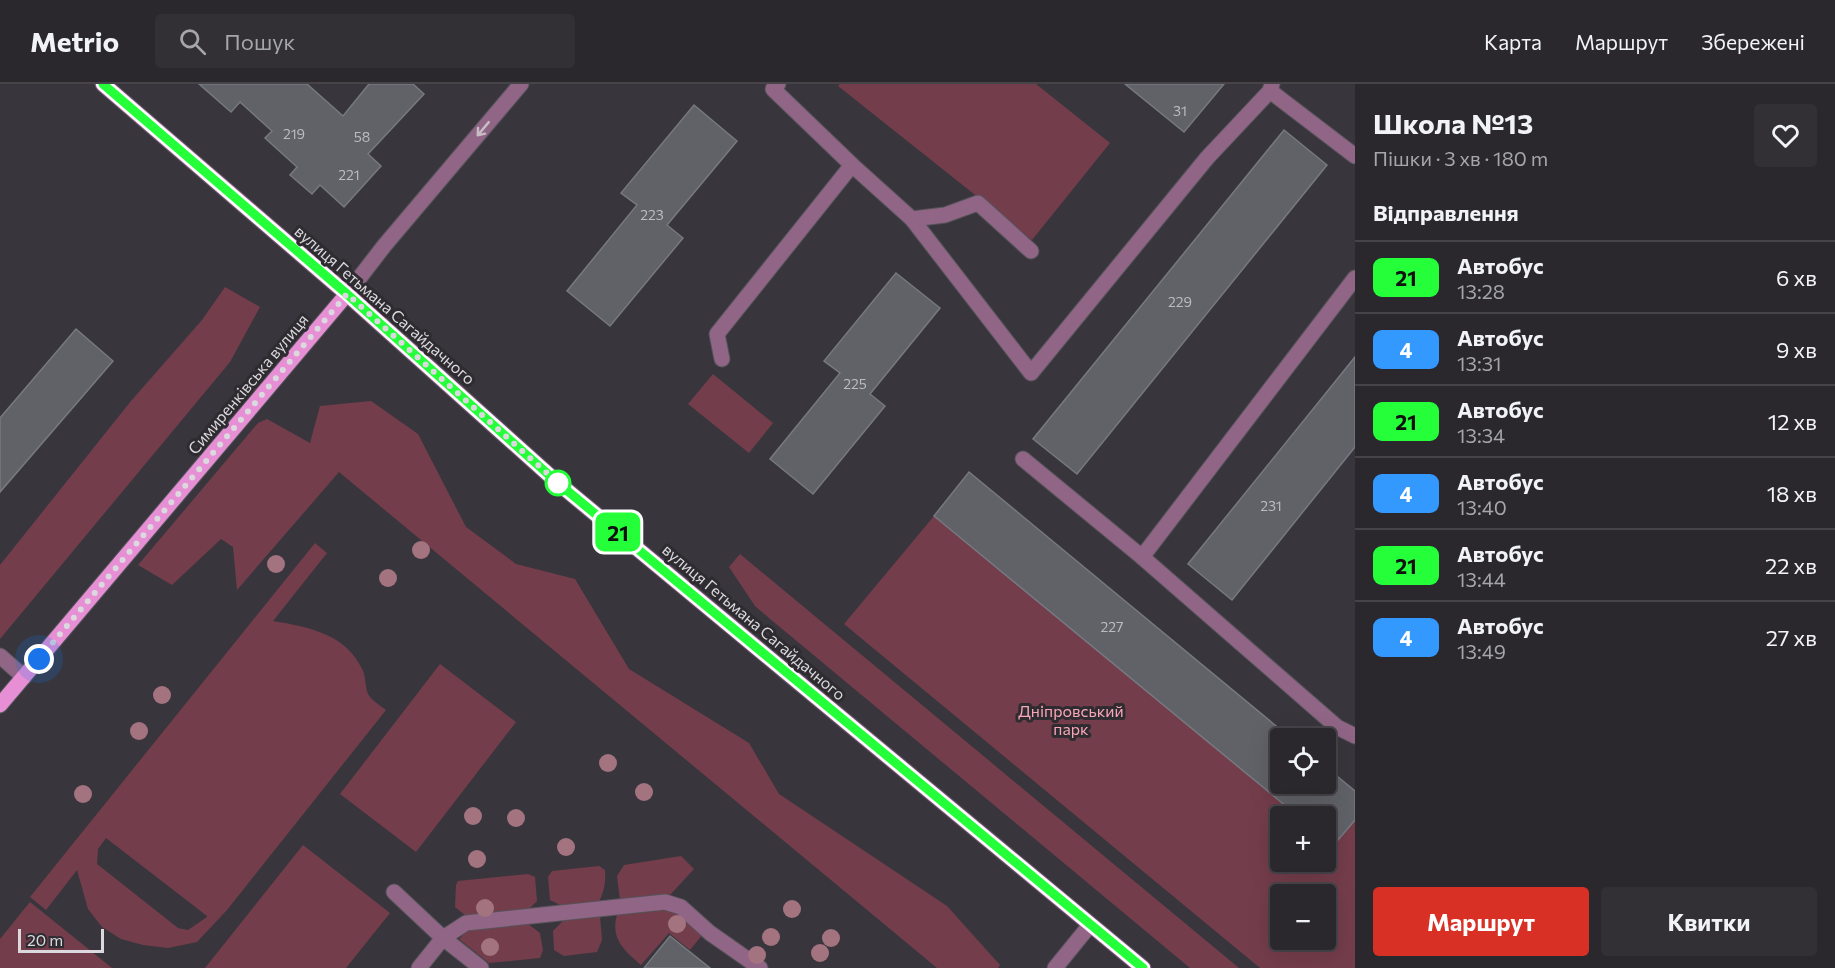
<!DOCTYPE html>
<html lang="uk">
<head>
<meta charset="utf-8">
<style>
	:root { --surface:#2a282d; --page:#323035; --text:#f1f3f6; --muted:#a5a6aa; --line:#464449; --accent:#d93025 }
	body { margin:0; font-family:Commissioner,sans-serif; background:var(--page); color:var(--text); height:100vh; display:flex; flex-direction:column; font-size:22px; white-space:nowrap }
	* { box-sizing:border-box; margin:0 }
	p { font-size:20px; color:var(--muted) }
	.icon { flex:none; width:33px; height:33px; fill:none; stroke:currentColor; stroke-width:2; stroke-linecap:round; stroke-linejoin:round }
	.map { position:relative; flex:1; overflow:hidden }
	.side { display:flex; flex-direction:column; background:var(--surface); width:480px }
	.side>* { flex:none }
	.badge { padding:0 12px; border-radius:9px; font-size:21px; line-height:39px }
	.tools { position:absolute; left:1270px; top:644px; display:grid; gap:12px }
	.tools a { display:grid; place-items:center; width:66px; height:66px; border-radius:6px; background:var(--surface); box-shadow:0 6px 24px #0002,0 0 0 2px var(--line); font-size:30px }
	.scale { position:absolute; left:18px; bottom:15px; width:86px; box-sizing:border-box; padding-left:6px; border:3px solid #dbd9dd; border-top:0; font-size:16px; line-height:21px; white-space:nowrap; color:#dbd9dd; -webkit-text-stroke:4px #2e2c31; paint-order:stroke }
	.you { position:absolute; width:30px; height:30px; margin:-15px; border:4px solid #fff; border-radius:50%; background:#1a73e8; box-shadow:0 0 0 9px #1a73e833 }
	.map>.badge { position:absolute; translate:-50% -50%; box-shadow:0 0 0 3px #fff }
	h2 { padding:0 18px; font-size:22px; line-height:54px }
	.round { display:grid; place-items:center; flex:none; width:63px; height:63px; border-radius:6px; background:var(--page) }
	.headline { display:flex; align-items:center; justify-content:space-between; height:102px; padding:0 18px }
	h1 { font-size:28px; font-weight:700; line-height:45px }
	.action { display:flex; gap:12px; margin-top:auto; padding:12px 18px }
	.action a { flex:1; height:69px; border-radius:6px; background:var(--accent); color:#fff; font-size:24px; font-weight:700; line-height:69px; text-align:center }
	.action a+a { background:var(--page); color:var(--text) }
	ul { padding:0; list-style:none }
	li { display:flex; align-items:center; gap:18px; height:72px; padding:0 18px; border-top:2px solid var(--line) }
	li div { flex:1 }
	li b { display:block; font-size:22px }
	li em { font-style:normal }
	li .badge { min-width:66px; font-weight:700; text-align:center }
	header { display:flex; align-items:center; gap:36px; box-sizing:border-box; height:84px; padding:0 30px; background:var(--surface); border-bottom:2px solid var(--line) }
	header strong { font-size:28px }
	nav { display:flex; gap:33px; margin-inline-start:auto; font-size:21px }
	.search { width:420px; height:54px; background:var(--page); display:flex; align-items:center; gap:15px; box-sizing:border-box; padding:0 21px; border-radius:6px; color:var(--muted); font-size:22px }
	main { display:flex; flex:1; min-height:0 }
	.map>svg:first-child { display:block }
</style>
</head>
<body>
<header>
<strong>Metrio</strong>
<div class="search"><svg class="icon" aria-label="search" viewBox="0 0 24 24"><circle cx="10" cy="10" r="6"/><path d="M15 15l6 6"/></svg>Пошук</div>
<nav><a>Карта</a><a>Маршрут</a><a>Збережені</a></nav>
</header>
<main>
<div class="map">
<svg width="1355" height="884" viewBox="0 0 1355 884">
	<rect width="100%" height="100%" fill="#38363c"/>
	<g fill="#743d4b" fill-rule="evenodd">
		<polygon points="840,0 1036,0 1110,59 1032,156 838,2"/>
		<polygon points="225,203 260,223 230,278 0,555 0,481 131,317 202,236"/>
		<polygon points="713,290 773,339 749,369 688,320"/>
		<polygon points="371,317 418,350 466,443 516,480 575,495 629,585 749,659 779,710 947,822 1000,881 998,884 937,884 339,388 237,506 233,463 221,455 172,501 138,481 258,339 267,335 310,359 320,322"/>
		<path d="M934,432l364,300h-17v45h45v-21l8,5 21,-25v148h-95l-416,-344zM1281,810h45v45h-45z"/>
		<path d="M315,459l12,10 -54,68c36,6 74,13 90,50 3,7 2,17 5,23 3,6 13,12 18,16l-159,200 -30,32 -29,6 -25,-3 -22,-6 -19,-12 -14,-18 -11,-39 -31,40 -16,-13zM106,754l101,78v1l-19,13 -10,-2 -81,-64 1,-15z"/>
		<polygon points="740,470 1239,884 1190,884 769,534 755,522 729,483"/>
		<polygon points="440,580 516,638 416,768 340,710"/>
		<polygon points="303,761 390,829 346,884 205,884"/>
		<polygon points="681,772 694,785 670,811 620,816 617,792 624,781"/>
		<path d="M599,782l6,4c1,12 -1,23 -7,33l-36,3 -12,-6 -2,-23 4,-6z"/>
		<polygon points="528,790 535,793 537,817 528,826 466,832 455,823 456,801 458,797"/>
		<polygon points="30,818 112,884 0,884 0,855"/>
		<path d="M667,826l10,3 26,21 -13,16 -21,-17 -28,32c-16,-14 -31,-26 -24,-50z"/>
		<polygon points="600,832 602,856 597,868 564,872 554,866 553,847 565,835"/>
		<polygon points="527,839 540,849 543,866 540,874 489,879 459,855 468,846"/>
	</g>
	<g fill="#606268" stroke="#777980" stroke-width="1.5">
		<polygon points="199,0 307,0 343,32 369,0 413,0 424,10 368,70 381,82 344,123 320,101 312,110 290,91 297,83 265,54 272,47 240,18 231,28"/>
		<polygon points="1125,0 1224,0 1184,48"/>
		<polygon points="694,21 737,57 667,141 683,154 610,242 567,207 637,121 621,109"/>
		<polygon points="1284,46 1327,81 1077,390 1033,355"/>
		<polygon points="896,189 940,224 870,310 885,322 813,410 770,375 840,289 824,277"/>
		<polygon points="76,245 113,277 0,408 0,334"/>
		<polygon points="1355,273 1355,363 1232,516 1188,480"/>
		<polygon points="969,388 1281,646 1281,699 1326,699 1326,683 1355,707 1355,736 1326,770 1326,732 1298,732 934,432"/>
		<polygon points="670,852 710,884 644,884"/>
	</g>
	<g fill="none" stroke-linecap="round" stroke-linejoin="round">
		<g stroke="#555359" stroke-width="17">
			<g id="minor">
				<polyline points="778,0 773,5 852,81 912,135 1031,289 1207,74 1270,7"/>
				<polyline points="1272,0 1270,7 1355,72"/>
				<polyline points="912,135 945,131 978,119 1031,167"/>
				<polyline points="347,210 384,162 521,0"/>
				<polyline points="722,275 717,250 852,81"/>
				<polyline points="1023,375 1142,473 1355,194"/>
				<polyline points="1142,473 1337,643 1355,652"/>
				<polyline points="0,572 24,593"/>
				<polyline points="394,808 443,854 466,839 665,818 681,823 710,849 760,884"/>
				<polyline points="419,884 443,854 481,884"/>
				<polyline points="1055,884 1090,841"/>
			</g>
		</g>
		<g stroke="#555359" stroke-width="17">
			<g id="major">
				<polyline points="103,0 347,210 558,399 1143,884"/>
				<polyline points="0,621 347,210"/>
			</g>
		</g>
		<use href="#minor" stroke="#906586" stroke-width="15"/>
		<use href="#major" stroke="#e68fd5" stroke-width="15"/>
	</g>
	<g fill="#a37380">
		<circle cx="421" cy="466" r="9"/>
		<circle cx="276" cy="480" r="9"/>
		<circle cx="388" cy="494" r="9"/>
		<circle cx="162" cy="611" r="9"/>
		<circle cx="139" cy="647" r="9"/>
		<circle cx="608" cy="679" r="9"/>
		<circle cx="644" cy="708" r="9"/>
		<circle cx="83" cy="710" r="9"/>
		<circle cx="473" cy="732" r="9"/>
		<circle cx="516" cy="734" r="9"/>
		<circle cx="566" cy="763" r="9"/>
		<circle cx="477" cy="775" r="9"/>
		<circle cx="485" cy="824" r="9"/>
		<circle cx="792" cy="825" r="9"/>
		<circle cx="677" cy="840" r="9"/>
		<circle cx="771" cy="853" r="9"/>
		<circle cx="831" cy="854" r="9"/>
		<circle cx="490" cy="863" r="9"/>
		<circle cx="820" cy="869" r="9"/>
		<circle cx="757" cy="871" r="9"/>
	</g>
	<defs><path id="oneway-shaft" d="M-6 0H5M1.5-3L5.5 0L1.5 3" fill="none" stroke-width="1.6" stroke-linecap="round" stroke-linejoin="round" transform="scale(1.5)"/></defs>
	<use stroke="#c8bcc7" href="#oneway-shaft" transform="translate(483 45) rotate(130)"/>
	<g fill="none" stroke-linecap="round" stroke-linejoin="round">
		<g stroke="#fff" stroke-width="14">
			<polyline id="line" points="103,0 347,210 558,399 1143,884"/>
		</g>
		<use href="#line" stroke="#24ff3a" stroke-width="9"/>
		<polyline stroke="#dbd9dd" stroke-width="6" stroke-dasharray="0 10.8" points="39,575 347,210 558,399"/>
	</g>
	<circle fill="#fff" stroke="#24ff3a" stroke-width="3" cx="558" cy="399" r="12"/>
	<g text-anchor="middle" stroke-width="6" stroke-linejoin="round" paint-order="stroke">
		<g font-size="14" fill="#bcbbc0">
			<text x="1180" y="32">31</text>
			<text x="294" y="55">219</text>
			<text x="362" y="58">58</text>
			<text x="349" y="96">221</text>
			<text x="652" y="136">223</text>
			<text x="1180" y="223">229</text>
			<text x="855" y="305">225</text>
			<text x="1271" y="427">231</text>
			<text x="1112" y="548">227</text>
		</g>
		<g font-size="16" fill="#dbd9dd" stroke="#2e2c31">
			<text transform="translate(385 221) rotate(41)" y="6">вулиця Гетьмана Сагайдачного</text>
			<text transform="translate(248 300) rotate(-50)" y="6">Симиренківська вулиця</text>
			<text transform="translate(754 538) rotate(40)" y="6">вулиця Гетьмана Сагайдачного</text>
		</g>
		<g font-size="16" fill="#fba5b8" stroke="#2e2c31">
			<text x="1071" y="633">Дніпровський<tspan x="1071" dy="18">парк</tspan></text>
		</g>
	</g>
</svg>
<div class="tools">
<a><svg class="icon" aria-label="locate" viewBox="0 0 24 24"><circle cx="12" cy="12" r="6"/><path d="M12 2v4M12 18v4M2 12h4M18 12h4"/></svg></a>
<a>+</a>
<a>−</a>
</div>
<div class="scale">20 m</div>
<div class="you" style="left:39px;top:575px"></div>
<b class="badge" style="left:618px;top:448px;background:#24ff3a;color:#111">21</b>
</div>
<section class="side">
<div class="headline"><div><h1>Школа №13</h1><p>Пішки · 3 хв · 180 m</p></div><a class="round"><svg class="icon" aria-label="heart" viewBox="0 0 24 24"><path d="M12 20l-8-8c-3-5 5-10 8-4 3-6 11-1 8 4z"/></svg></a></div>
<h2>Відправлення</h2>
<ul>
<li><span class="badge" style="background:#24ff3a;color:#111">21</span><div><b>Автобус</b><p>13:28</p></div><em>6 хв</em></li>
<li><span class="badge" style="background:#39f;color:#fff">4</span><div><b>Автобус</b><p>13:31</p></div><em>9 хв</em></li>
<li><span class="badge" style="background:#24ff3a;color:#111">21</span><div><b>Автобус</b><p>13:34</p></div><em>12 хв</em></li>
<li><span class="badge" style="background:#39f;color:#fff">4</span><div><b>Автобус</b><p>13:40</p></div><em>18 хв</em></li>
<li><span class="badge" style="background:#24ff3a;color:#111">21</span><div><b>Автобус</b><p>13:44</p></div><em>22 хв</em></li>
<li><span class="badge" style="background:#39f;color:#fff">4</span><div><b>Автобус</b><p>13:49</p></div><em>27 хв</em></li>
</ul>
<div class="action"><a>Маршрут</a><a>Квитки</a></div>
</section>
</main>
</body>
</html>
